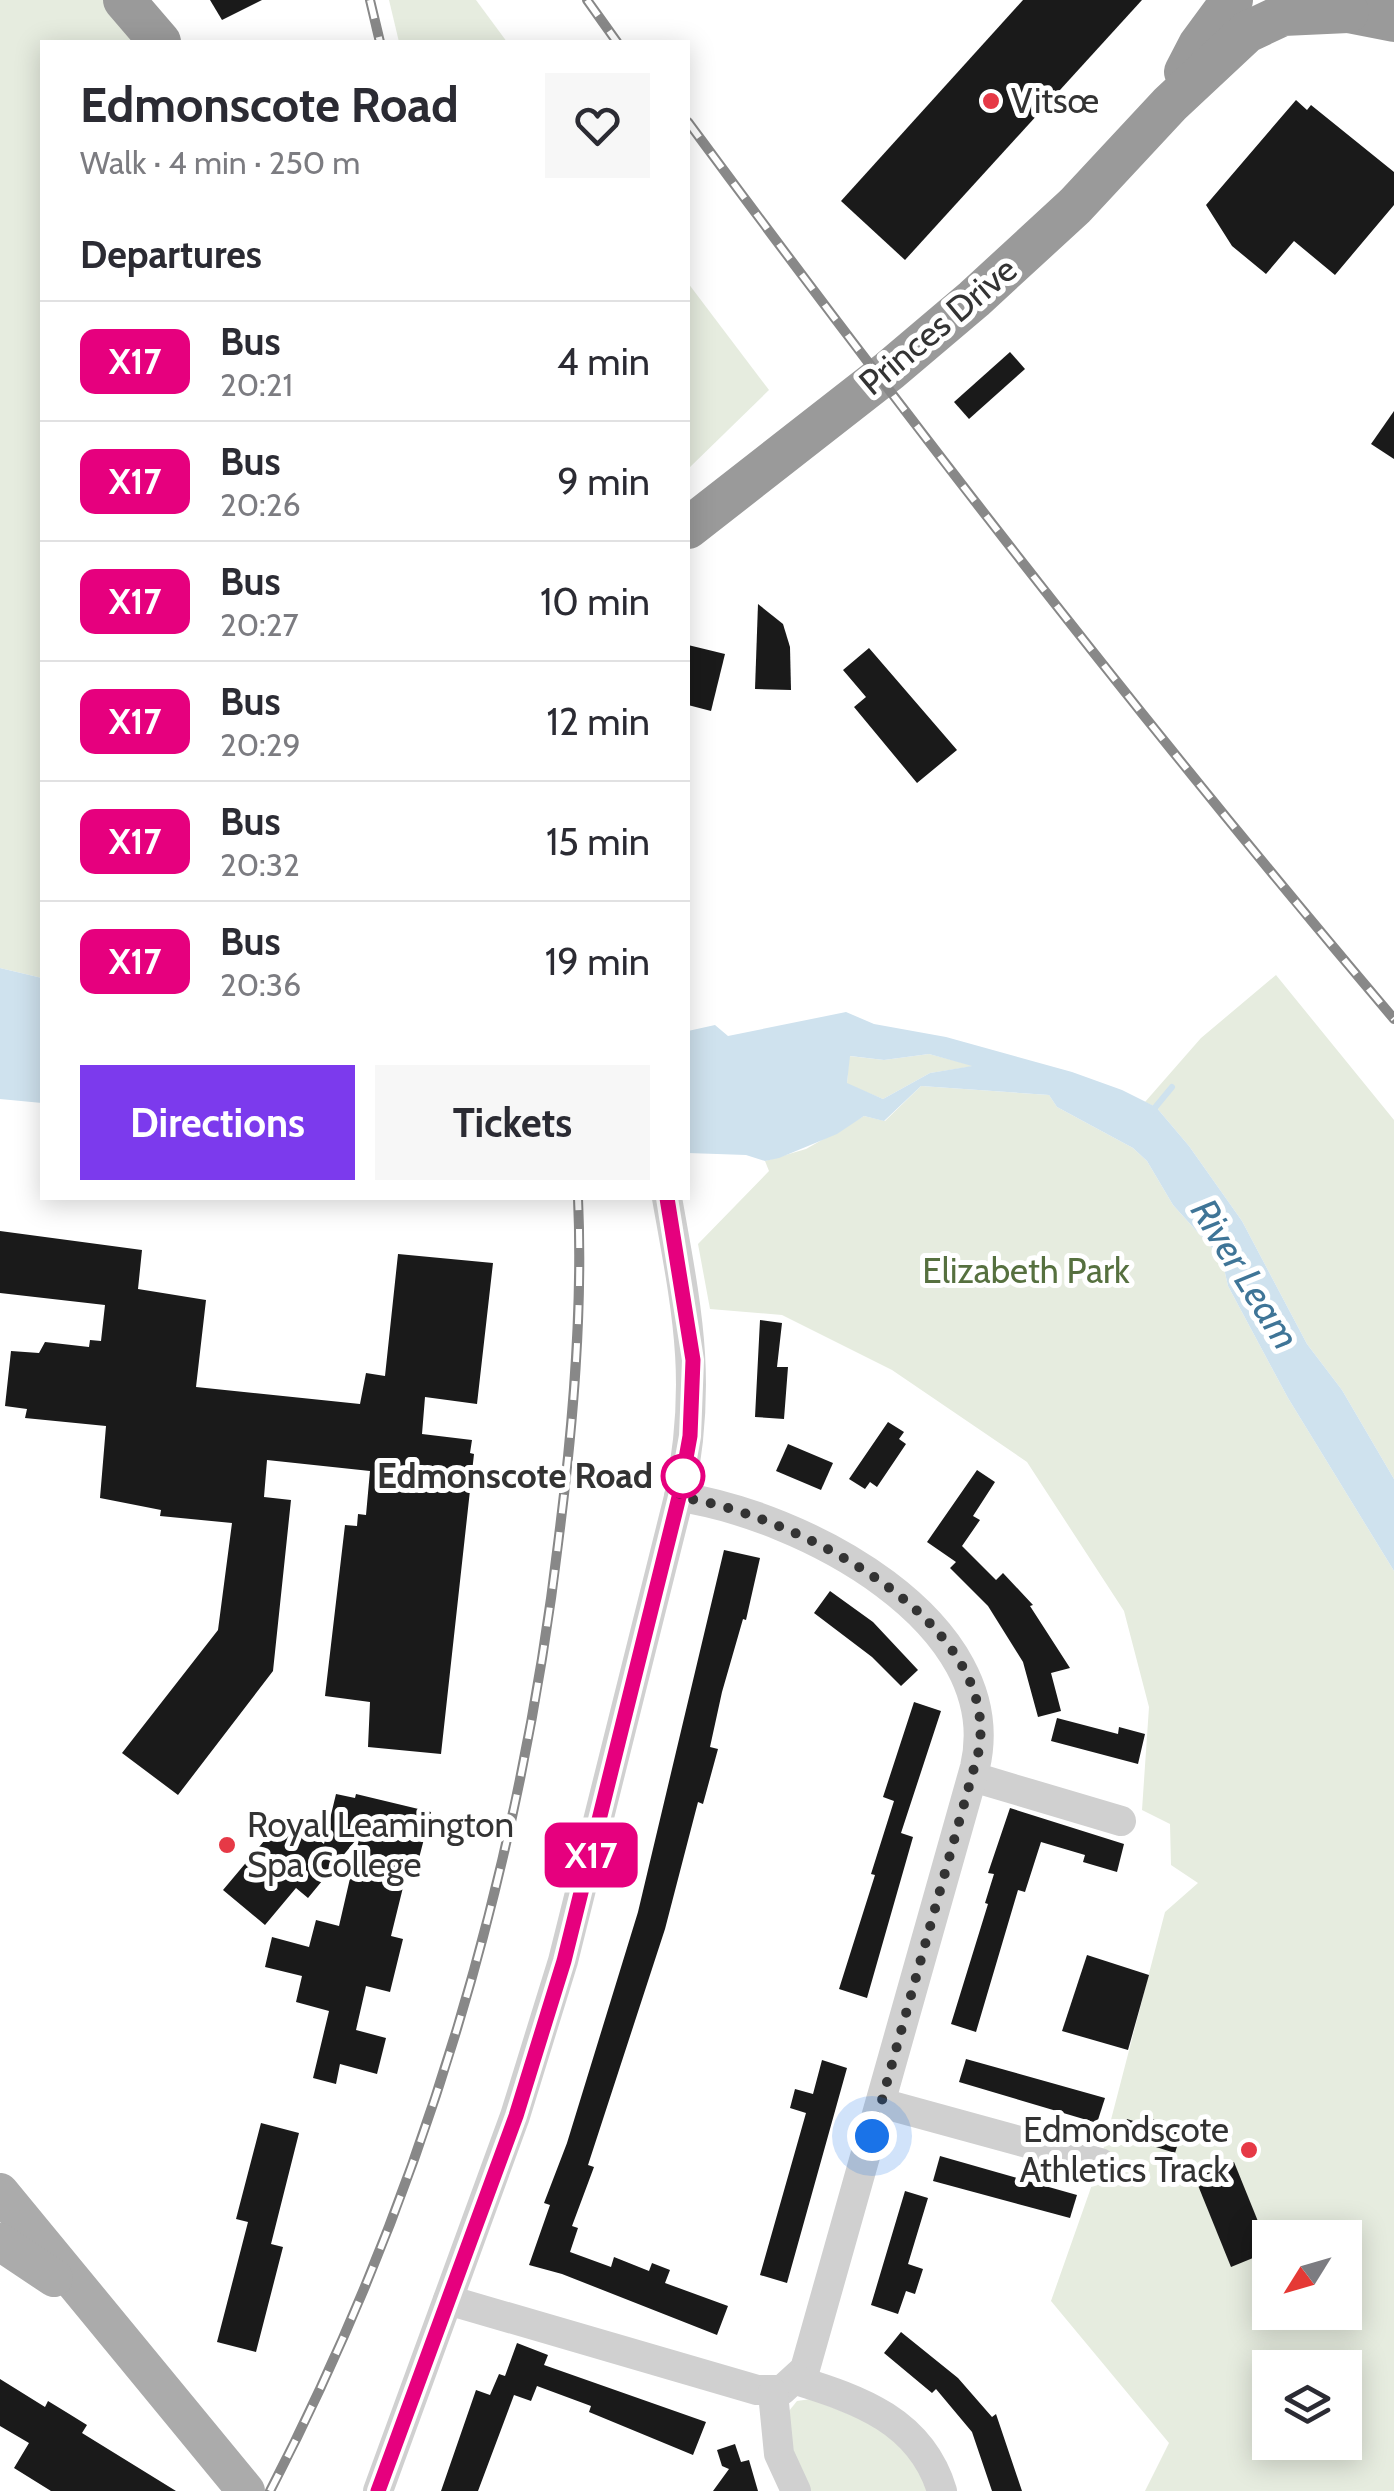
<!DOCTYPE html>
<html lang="en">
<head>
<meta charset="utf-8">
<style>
	:root { --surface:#fff; --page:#f7f7f7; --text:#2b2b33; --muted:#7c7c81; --line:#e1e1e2; --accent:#7c3aed }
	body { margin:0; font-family:Cabin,sans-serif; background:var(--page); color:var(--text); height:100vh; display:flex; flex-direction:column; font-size:38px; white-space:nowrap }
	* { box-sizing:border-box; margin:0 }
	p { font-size:32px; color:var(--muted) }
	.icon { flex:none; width:55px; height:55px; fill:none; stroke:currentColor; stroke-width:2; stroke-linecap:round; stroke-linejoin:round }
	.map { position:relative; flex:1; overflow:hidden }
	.side { position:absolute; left:40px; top:40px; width:650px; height:1160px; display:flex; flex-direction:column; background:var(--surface); border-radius:0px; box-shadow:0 5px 25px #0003 }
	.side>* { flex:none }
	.badge { padding:0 20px; border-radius:15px; font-size:35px; line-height:65px }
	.needle { width:65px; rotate:233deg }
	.controls { position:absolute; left:1252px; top:2220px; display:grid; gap:20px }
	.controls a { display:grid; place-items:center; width:110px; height:110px; border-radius:0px; background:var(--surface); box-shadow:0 5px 25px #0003; font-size:50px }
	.you { position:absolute; width:50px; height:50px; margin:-25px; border:8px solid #fff; border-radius:50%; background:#1a73e8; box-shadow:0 0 0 15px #1a73e833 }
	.map>.badge { position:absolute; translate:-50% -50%; box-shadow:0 0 0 5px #fff }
	h2 { padding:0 40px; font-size:38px; line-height:90px }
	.round { display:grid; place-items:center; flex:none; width:105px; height:105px; border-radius:0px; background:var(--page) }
	.headline { display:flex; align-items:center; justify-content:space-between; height:170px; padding:0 40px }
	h1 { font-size:48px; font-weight:800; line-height:75px }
	.button { display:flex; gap:20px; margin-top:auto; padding:20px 40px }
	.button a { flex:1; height:115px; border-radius:0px; background:var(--accent); color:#fff; font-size:40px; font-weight:800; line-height:115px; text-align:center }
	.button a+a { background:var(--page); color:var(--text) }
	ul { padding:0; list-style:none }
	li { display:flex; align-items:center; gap:30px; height:120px; padding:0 40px; border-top:2px solid var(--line) }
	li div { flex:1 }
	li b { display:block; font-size:38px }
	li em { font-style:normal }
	li .badge { min-width:110px; font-weight:700; text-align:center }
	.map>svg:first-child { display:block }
</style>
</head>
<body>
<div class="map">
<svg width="1394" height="2491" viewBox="0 0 1394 2491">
	<rect width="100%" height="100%" fill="#fff"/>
	<g fill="#e6ecdf" fill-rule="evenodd">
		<polygon points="0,0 105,0 142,42 42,42 42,978 0,968"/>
		<polygon points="389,0 476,0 507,42 399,42"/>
		<polygon points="688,283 769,390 688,469"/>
		<polygon points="1276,975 1394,1120 1394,1479 1342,1390 1307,1344 1242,1221 1189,1146 1156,1107 1145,1102 1201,1038"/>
		<polygon points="929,1054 975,1066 930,1073 883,1099 847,1084 849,1056 884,1060"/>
		<path d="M921,1086l128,9 8,12 76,41 14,13 26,44 38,42 12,17 5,22 60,112 106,173v920h-249l24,-48 -118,-142 49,-139 65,-250 33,-29 -27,-18 -1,-41 -28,-14 7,-103 -25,-96 -97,-149 -135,-92 -110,-55 -72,-6 -12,-65 71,-73 -4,-10 41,-12 58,-33 21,5zM1270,2238h75v74h-75zM1270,2368h75v74h-75z"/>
		<polygon points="811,2399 894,2432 932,2491 808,2491 793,2461 789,2411 797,2401"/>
	</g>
	<g fill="#cfe2ee" fill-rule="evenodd">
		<polygon points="0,968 42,978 42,1103 0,1099"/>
		<path d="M846,1012l28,12 72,13 126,35 50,18 34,17 33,39 53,75 65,123 35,46 52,89v92l-106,-173 -60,-112 -5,-22 -12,-17 -38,-42 -26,-44 -14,-13 -76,-41 -8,-12 -128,-9 -37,35 -20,-5 -27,18 -58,24 -14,3 -19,-6 -58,-2v-122l27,-6 13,11zM929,1054l43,12 -42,7 -47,26 -36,-16 3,-27 34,4z"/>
	</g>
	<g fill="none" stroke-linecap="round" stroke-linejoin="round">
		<polyline stroke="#cfe2ee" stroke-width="6" points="1153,1110 1172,1087"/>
	</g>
	<g fill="#1a1a1a">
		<polygon points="210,0 262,0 222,20"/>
		<polygon points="1023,0 1142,0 905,260 841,201"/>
		<polygon points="1296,100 1307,110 1311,105 1394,172 1394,205 1335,275 1294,241 1266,274 1232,246 1206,205"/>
		<polygon points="1010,352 1025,369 969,419 954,402"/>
		<polygon points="1394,411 1394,459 1371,444"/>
		<polygon points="758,604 783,624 790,647 791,690 755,689"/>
		<polygon points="688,645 725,654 711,711 688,705"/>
		<polygon points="869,648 957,750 917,783 854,707 866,697 843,670"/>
		<polygon points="0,1231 142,1250 138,1289 206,1300 196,1387 360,1404 366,1373 385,1376 398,1254 493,1263 477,1404 425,1397 422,1434 472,1440 470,1453 474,1454 441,1754 368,1747 370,1702 325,1696 345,1525 357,1526 358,1514 366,1515 370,1471 267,1460 264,1497 291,1500 273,1671 178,1795 122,1753 218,1630 232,1523 160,1516 161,1510 100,1498 106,1426 25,1418 27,1409 5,1406 11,1351 39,1353 45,1342 89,1347 90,1340 101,1341 105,1305 0,1293"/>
		<polygon points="760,1320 782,1323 777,1367 788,1367 784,1419 755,1417"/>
		<polygon points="888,1422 904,1432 899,1439 906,1444 877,1487 870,1482 865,1489 849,1479"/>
		<polygon points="788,1444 833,1463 821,1490 776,1471"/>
		<polygon points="977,1470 995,1482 973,1516 980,1520 962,1546 996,1580 1003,1573 1033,1605 1030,1606 1070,1668 1051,1673 1061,1711 1038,1717 1023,1662 988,1606 950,1568 956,1562 927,1542"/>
		<polygon points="724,1550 760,1558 746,1620 743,1619 722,1692 710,1747 718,1749 703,1804 698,1802 665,1929 588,2165 594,2167 572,2226 578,2228 570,2252 611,2267 614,2257 649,2271 652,2263 670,2270 665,2283 728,2306 717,2335 562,2274 529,2265 550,2205 544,2203 567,2143 638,1912"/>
		<polygon points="830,1591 873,1622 918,1670 901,1686 872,1657 814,1613"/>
		<polygon points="914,1702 941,1711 901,1833 913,1837 867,1998 839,1989 875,1875 871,1874 894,1801 883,1797"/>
		<polygon points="1057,1718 1118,1734 1119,1727 1145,1734 1138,1764 1051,1741"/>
		<polygon points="336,1794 355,1798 356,1794 431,1812 418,1862 410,1859 391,1936 403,1939 390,1992 366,1986 356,2030 386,2038 377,2074 340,2064 336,2084 313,2078 329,2011 296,2002 302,1976 265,1967 272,1937 309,1947 316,1920 339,1926 360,1835 308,1898 296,1888 265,1925 223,1890 275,1828 283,1835 295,1821 324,1844"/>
		<polygon points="1010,1808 1124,1844 1117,1872 1083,1862 1085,1855 1041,1842 1025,1892 1018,1890 976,2032 951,2024 988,1904 985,1903 994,1874 988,1873"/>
		<polygon points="1087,1955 1149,1975 1128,2050 1062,2031"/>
		<polygon points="966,2059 1105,2098 1097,2123 959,2082"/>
		<polygon points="822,2060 847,2068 787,2283 760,2275 806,2113 790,2108 795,2089 813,2094"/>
		<polygon points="1145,2117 1183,2128 1175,2153 1121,2136 1127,2119 1143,2124"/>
		<polygon points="261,2123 299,2133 271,2244 283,2247 256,2352 217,2342 248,2222 236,2219"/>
		<polygon points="940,2156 1077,2195 1070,2218 933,2181"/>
		<polygon points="1234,2162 1270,2251 1231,2267 1195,2178"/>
		<polygon points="905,2191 928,2198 908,2264 923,2269 915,2294 906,2291 898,2314 871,2305"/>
		<polygon points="901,2332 958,2378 992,2417 996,2414 1022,2491 992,2491 972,2432 936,2389 932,2393 884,2353"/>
		<polygon points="517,2343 548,2355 544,2365 706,2422 693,2455 589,2412 591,2406 537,2386 531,2401 514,2395 478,2491 441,2491 476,2390 490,2395 499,2374 505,2376"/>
		<polygon points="0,2379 45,2407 48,2401 66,2412 87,2425 82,2433 176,2491 51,2491 14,2468 29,2443 0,2426"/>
		<polygon points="735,2444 741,2462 749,2460 758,2491 713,2491 729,2469 722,2466 717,2450"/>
	</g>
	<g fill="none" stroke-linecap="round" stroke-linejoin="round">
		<g stroke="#d0d0d0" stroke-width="30">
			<polyline points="973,1777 1121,1821"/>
			<polyline points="881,2103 1100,2163"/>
			<path d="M448,2300l309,90h25l23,-21 170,-602c34,-146 -176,-253 -296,-270"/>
			<path d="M796,2380c64,20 125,41 146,111"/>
			<polyline points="773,2393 779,2454 796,2491"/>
			<path d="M378,2491l137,-375 48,-155 116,-464c24,-115 8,-187 -12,-299"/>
		</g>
		<g stroke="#ababab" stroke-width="38">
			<polyline points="0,2192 246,2491"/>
			<polyline points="0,2242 54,2278"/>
		</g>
		<g stroke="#9a9a9a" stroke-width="42">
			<polyline points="124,0 160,42"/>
			<polyline points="1334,0 1348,12 1394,21"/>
			<polyline points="1185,72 1199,45 1232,0"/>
			<polyline points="688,528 889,371 974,299 1075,206 1170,104 1247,32 1283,15 1348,12"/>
		</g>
		<g stroke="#888" stroke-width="10">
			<g id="rail">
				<polyline points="370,0 380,42"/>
				<polyline points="587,0 617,42"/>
				<path d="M688,122c226,306 460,607 706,897"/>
				<path d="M270,2491c154,-298 250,-622 289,-955 14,-111 24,-226 19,-338"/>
			</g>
		</g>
		<use href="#rail" stroke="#fff" stroke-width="6" stroke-dasharray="19" stroke-linecap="butt"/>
	</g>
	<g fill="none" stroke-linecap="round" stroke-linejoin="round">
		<g stroke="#fff" stroke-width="22">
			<polyline id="line" points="378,2491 516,2116 564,1961 679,1497 690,1436 693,1360 667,1198"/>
		</g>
		<use href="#line" stroke="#e6007e" stroke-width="15"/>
		<path stroke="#333" stroke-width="10" stroke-dasharray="0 18" d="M683,1476l-4,21c107,15 322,120 300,253l-107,386"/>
	</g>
	<g fill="#e63946" stroke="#fff" stroke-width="4">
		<circle cx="991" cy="101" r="10"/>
		<circle cx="227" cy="1845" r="10"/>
		<circle cx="1249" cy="2150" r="10"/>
	</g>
	<circle fill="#fff" stroke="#e6007e" stroke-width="5" cx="683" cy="1476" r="20"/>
	<g text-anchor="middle" stroke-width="10" stroke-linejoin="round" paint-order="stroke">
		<g font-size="35" fill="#333" stroke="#fff" text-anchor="start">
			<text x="1011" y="113">Vitsœ</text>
			<text x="247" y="1837">Royal Leamington<tspan x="247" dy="40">Spa College</tspan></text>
			<text x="1229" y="2142" text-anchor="end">Edmondscote<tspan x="1229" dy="40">Athletics Track</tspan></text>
		</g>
		<g font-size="35" fill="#333" stroke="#fff">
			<text transform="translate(938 326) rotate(-40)" y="12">Princes Drive</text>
		</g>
		<g font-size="35" fill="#56703f" stroke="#fff">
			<text x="1026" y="1283">Elizabeth Park</text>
		</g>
		<g font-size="35" font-weight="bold" fill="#333" stroke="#fff" text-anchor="end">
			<text x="653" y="1488">Edmonscote Road</text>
		</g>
		<g font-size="38" font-style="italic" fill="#3f7597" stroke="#fff">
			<text transform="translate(1245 1274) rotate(58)" y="13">River Leam</text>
		</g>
	</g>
</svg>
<div class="controls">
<a><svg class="needle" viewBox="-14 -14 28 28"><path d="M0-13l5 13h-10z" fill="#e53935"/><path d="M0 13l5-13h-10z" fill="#7c7c81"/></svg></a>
<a><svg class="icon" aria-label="layers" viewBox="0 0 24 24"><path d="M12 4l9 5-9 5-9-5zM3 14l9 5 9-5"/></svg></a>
</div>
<div class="you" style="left:872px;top:2136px"></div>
<b class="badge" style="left:591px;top:1855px;background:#e6007e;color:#fff">X17</b>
<section class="side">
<div class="headline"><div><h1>Edmonscote Road</h1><p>Walk · 4 min · 250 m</p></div><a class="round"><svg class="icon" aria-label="heart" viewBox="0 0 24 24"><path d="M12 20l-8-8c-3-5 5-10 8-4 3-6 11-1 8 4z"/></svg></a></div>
<h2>Departures</h2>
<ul>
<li><span class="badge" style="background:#e6007e;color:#fff">X17</span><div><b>Bus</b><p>20:21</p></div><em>4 min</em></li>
<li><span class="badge" style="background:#e6007e;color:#fff">X17</span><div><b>Bus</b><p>20:26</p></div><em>9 min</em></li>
<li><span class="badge" style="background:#e6007e;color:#fff">X17</span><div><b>Bus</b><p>20:27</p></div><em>10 min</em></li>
<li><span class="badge" style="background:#e6007e;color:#fff">X17</span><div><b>Bus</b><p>20:29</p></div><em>12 min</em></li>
<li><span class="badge" style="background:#e6007e;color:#fff">X17</span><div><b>Bus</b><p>20:32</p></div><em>15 min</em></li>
<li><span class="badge" style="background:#e6007e;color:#fff">X17</span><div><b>Bus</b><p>20:36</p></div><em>19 min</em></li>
</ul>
<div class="button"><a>Directions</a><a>Tickets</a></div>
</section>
</div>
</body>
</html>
